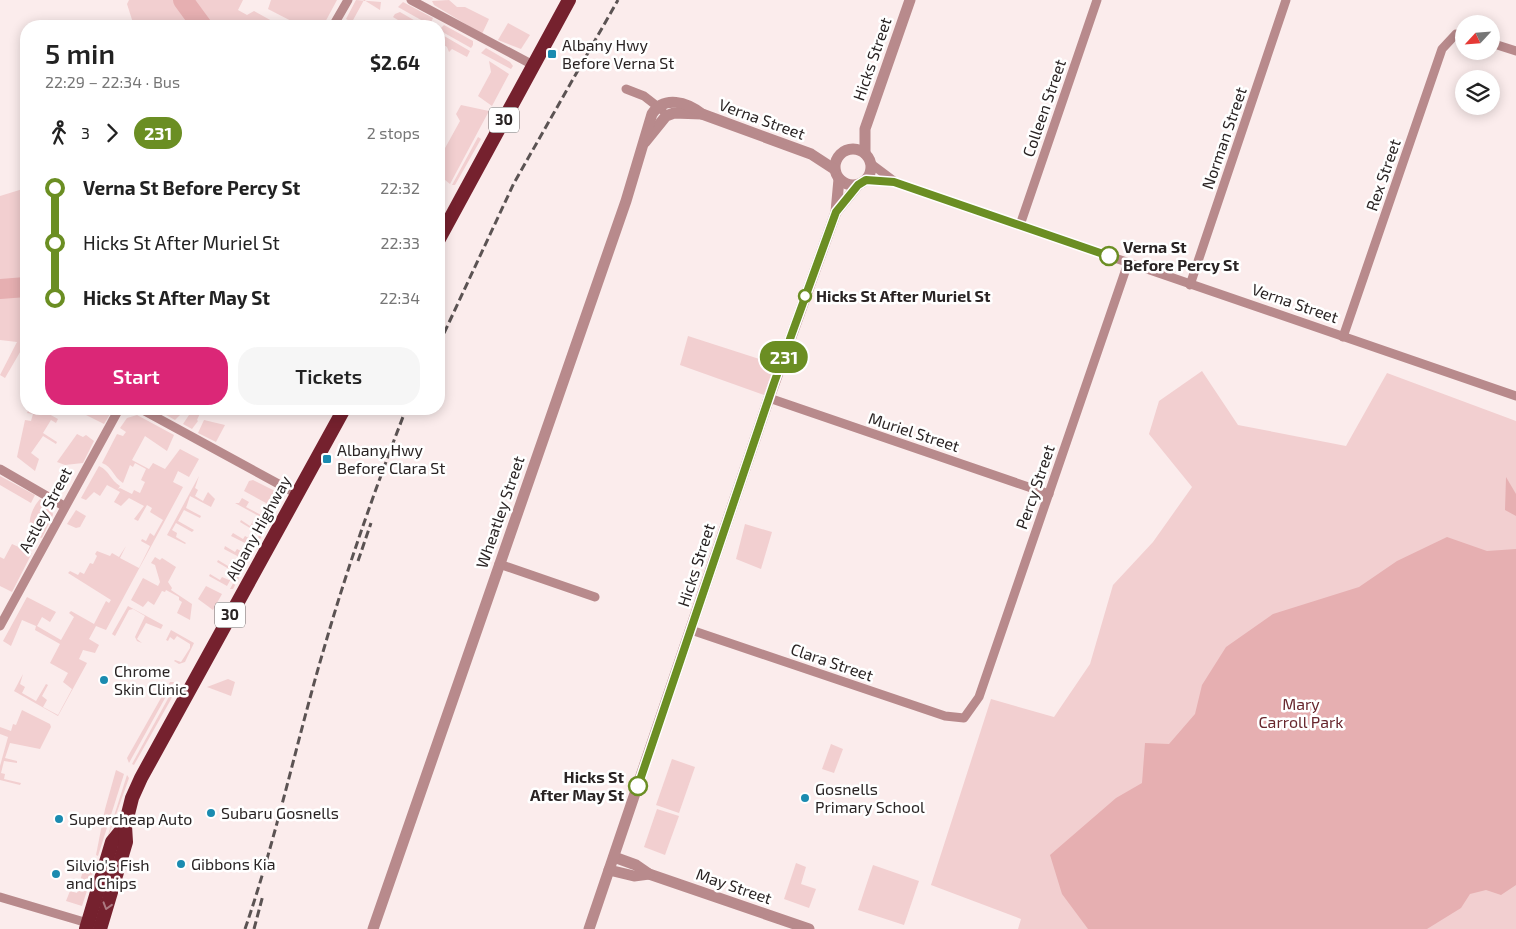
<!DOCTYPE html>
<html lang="en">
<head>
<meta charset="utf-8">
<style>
	:root { --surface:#fff; --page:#f6f6f6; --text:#222; --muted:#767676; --accent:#db2777 }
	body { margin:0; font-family:"Exo 2",sans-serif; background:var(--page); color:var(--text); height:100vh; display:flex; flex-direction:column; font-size:19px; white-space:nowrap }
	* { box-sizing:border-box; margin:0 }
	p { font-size:16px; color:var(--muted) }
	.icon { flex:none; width:28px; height:28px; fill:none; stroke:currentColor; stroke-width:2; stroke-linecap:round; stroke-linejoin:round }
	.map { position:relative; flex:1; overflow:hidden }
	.side { position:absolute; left:20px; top:20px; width:425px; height:395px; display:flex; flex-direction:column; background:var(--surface); border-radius:20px; box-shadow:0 2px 12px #0003 }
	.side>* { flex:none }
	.badge { padding:0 10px; border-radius:16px; font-size:18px; line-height:32px }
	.needle { width:32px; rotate:244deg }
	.buttons { position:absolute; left:1455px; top:15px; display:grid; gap:10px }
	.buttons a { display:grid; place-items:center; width:45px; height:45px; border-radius:50%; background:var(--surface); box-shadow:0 2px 12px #0003; font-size:25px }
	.map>.badge { position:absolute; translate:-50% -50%; box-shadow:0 0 0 2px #fff }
	.legs { display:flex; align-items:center; gap:8px; height:55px; padding:0 25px; font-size:16px }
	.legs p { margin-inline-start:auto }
	.overview { display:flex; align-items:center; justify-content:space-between; height:85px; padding:0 25px }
	h1 { font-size:28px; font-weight:600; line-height:38px }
	.primary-button { display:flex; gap:10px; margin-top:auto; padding:10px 25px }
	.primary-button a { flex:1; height:58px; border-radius:20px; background:var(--accent); color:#fff; font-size:20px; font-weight:600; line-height:58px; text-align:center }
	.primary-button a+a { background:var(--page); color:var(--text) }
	ul { padding:0 25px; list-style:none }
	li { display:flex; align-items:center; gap:18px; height:55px; font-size:19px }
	li i { display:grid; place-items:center; width:8px; height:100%; margin:0 6px; background:currentColor }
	li i::after { content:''; width:12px; height:12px; margin:-6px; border:4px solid; border-radius:50%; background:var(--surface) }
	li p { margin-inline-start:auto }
	li:first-child i { background:linear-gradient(#0000 50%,currentColor 0) }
	li:last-child i { background:linear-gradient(currentColor 50%,#0000 0) }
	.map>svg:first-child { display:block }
</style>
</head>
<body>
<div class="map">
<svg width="1516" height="929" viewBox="0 0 1516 929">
	<rect width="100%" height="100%" fill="#fbecec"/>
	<g fill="#f2cfd0">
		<polygon points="129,0 243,0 238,10 247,15 254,11 281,26 134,26 127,4"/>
		<polygon points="271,0 337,0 323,26 301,26 268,9"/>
		<polygon points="356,0 381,2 380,10 364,0 352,22 346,19"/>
		<polygon points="449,0 457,7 465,7 489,19 482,34 434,5 432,1"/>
		<polygon points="403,2 433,18 430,25 398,7"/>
		<polygon points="400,12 424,26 408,26 393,17 395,14"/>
		<polygon points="508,23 530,35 521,49 498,40"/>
		<polygon points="444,25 473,41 473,45 471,48 439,30"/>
		<polygon points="439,33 470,51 467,57 452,49 449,52 447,47 439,42"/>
		<polygon points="486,48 510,62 513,66 511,69 481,53"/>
		<polygon points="489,61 509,74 492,106 478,96 491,72"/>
		<polygon points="461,105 489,111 450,184 439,175 439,159 460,121 456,114"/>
		<polygon points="478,137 481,139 455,185 452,185"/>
		<polygon points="26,188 26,349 23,347 5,378 0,375 17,342 0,340 0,196"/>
		<polygon points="688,336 775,364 764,395 680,365"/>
		<polygon points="1202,371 1238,425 1346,446 1387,373 1516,421 1516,929 1018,929 1021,919 931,885 991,699 1054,717 1090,664 1113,585 1153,542 1192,487 1149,434 1159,401"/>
		<polygon points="29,409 52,409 49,414 58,419 56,423 51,420 43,433 57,442 56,444 43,436 31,453 39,459 35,471 17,457 25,420 31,421 33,414 27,413"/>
		<polygon points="74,409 86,415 90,409 113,409 104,424"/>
		<polygon points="155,409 186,409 175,420"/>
		<polygon points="193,409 202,409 197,420 198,421 192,429 183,424"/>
		<path d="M137,415l37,20 -7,16 -22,-15 -13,24 17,9 4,-6 12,6 15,-20 19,10 -10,18 -11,-6 -5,11 10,5 -77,143 -10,-4 -7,13 10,6 -4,8 -12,-3 -4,9 8,4 -29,53 -44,-25 9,-17 -3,10 5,3 -3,6 14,8 10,-17 2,1 -6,11 5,4 -4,7 15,8 14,-26 -9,-7 5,-9 -18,-10 10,-19 -25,-14 1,-4 -14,-6 -11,26 -8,-5 24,-44 29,15 -6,10 -8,-5 -5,9 24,14 13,-23 -5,-4 2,-2 23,13 12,-23 3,2 2,-3 -43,-27 2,-2 8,4 2,-3 4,2 6,-11 3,1 4,-8 -2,-2 2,-3 13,5 2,-3 7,4 7,-11 -6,12 19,10 11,-22 -9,-5 1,-2 4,2 4,-8 4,3 9,-16 -13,-8 2,-4 -5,-3 -9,16 -4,-2 10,-13 -15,-8 -8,8 -7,-4 6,-10 -13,-7 -7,11 -6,-4 -8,8 -5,-2 18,-32c11,5 11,14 21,20l-2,3 2,-1 12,6 2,-4 6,3 5,-11 -4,-2 5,-11 -11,-6 -2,4 -3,-2 -7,18c-10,-6 -10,-16 -21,-20l15,-29 6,2 3,-4 -6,-4 7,-10z"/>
		<polygon points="204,420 225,425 216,442 198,433"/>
		<polygon points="77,434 83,437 86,435 94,441 83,463 65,465 57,462"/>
		<polygon points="0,476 35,495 31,503 0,485"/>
		<polygon points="199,476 195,488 198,490 195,496 203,501 208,492 215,499 211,507 190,496 186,508 201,516 200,518 184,510 178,521 194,530 192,532 176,523 172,530 177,533 176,537 186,543 185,544 167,535"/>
		<polygon points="253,480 275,491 272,506 264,519 235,503 239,503 242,498 249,502 246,507 261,515 264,513 266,503 244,491 249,481"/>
		<polygon points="279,495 278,506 233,589 230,589 275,506"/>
		<path d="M40,499l11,6 2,10 -11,23c-20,-5 -12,-28 -2,-39z"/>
		<polygon points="76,510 86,516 80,527 76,528 67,524"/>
		<polygon points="241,520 250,526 253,521 260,526 227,586 209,576 210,574 220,580 222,577 229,580 234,572 217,562 218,560 228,566 230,563 236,566 241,558 224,549 225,546 235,552 237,549 243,552 247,544 231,536 233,533 243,539 245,536 251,539 255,531 240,522"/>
		<polygon points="745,524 772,532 761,569 736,559"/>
		<polygon points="12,544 32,553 12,592 0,586 0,557 4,559"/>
		<polygon points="155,557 160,560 162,558 176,567 168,582 172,588 171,590 192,604 190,620 177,613 182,602 179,600 179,597 166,590 165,592 162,591 154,605 148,601 143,607 131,600 143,578 158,586 160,582 155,565 151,563"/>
		<polygon points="206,586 222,594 213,610 198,599"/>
		<polygon points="128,606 163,625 161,629 146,623 137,639 142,643 137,641 135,637 145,616 133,609 129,610 115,636 112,634"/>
		<polygon points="171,630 194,643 185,662 179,664 174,661 175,660 181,662 190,648 190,644 177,636 174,640 170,637 168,641 166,640"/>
		<polygon points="228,679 235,682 231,696 207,687"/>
		<polygon points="170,682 174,682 129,763 127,758"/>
		<polygon points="176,684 179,685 134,765 132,764"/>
		<polygon points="22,710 50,724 51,727 40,749 10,743 5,758 17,761 17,763 4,761 1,773 5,774 4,779 21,783 20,785 0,780 0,766 8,737 0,734 0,727 11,731 13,724 16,725"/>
		<polygon points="831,744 843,749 834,773 822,769"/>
		<polygon points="672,759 695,767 679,813 656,805"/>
		<polygon points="116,770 124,774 98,856 96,855 105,809"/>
		<polygon points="127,775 129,778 101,857"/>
		<polygon points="657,809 679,816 665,855 644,847"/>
		<polygon points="796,863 806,867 801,884 816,889 809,908 784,899"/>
		<polygon points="873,865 919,881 904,925 858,910"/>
		<polygon points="84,866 95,866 82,906 66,901 70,891 77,893"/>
	</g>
	<g fill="#e6afb1">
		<polygon points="1506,477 1516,494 1516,516 1505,510"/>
		<polygon points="1447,537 1487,551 1516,549 1516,885 1501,895 1486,890 1470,894 1461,908 1427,929 1088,929 1062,894 1050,855 1116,798 1142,783 1145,743 1169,744 1195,714 1202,685 1226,647 1273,614 1359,587 1397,561"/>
	</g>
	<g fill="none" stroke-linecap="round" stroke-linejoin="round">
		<g stroke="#e6afb1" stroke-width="20">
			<polyline points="183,0 202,26"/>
			<polyline points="0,289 26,287"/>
		</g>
		<g stroke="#b88a8c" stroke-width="9">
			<polyline points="411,0 533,65"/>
			<polyline points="333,26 348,0"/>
			<polyline points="1491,43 1516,51"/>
			<polyline points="626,89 644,96 662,110"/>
			<polyline points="870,163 894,181"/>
			<polyline points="866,180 894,182 1516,396"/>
			<polyline points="1020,225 1097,0"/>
			<polyline points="1190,285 1286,0"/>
			<polyline points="1343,337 1442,49 1456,34 1464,35"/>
			<polyline points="769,398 1049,494"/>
			<polyline points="141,409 297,494"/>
			<polyline points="0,469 64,506"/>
			<polyline points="499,564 595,597"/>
			<polyline points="0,626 119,409"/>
			<polyline points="691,630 945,716 964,718 979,697 1128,263"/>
			<polyline points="0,897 91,924"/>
		</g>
		<g stroke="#b88a8c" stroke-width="11">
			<polyline points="645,142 666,116 674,113 702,114"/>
			<circle cx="853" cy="167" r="18"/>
			<polyline points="865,153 865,129 910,0"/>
			<polyline points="836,212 858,185"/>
			<polyline points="614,857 636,865 649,874 809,929"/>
			<polyline points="609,870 634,876 649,874"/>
			<path d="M373,929l253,-728 26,-87c12,-19 35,-12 50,0l109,40 23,15"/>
			<polyline points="589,929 769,398 836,212 839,179"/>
		</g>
		<g stroke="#75212e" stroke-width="14">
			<polyline points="439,239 569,0"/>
			<polyline points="86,929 112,842 125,826"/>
			<polyline points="100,929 126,842 125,826 132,798 141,778 344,409"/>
		</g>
		<g stroke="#5b5353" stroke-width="3" stroke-dasharray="8 4" stroke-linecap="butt">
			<polyline points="439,344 514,183 618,0"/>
			<polyline points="358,561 371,523"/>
			<path d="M245,929c32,-93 52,-190 80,-284 23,-80 51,-158 81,-236"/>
			<polyline points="254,929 263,895"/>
		</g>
	</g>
	<defs><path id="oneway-chevron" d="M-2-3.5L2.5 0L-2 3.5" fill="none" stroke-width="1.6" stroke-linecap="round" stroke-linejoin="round" transform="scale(1.25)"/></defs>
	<use stroke="#ac7a82" href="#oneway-chevron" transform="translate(107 906) rotate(107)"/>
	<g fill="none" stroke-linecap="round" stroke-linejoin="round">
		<g stroke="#fff" stroke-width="11">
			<polyline id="line-1" points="638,786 774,383 836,212 858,185 866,180 894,182 1109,256"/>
		</g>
		<use href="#line-1" stroke="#6b8e23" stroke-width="8"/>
	</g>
	<g fill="#1a8bb0" stroke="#fff" stroke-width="2">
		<rect x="547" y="49" width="10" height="10" rx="2.5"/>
		<rect x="322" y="454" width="10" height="10" rx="2.5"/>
		<circle cx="104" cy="680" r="5"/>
		<circle cx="805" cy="798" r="5"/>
		<circle cx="211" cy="813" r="5"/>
		<circle cx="59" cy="819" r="5"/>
		<circle cx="181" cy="864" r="5"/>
		<circle cx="56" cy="874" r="5"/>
	</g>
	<g fill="#fff" stroke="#6b8e23" stroke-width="2.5">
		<circle cx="1109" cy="256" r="9"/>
		<circle cx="805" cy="296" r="6"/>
		<circle cx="638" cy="786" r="9"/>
	</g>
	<g text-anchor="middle" stroke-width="5" stroke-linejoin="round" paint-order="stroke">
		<g fill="#fff" stroke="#6a6666" stroke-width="1">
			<rect x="489" y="107.5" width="30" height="25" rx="4"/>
			<rect x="215" y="602.5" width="30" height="25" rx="4"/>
		</g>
		<g font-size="15" font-weight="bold" fill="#2a2424">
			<text x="504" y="125">30</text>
			<text x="230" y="620">30</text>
		</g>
		<g font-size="16" fill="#2a2424" stroke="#fff" text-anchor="start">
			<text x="562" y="51">Albany Hwy<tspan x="562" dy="18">Before Verna St</tspan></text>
			<text x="337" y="456">Albany Hwy<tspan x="337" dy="18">Before Clara St</tspan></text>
			<text x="114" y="677">Chrome<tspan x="114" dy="18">Skin Clinic</tspan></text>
			<text x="815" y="795">Gosnells<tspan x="815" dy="18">Primary School</tspan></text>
			<text x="221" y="819">Subaru Gosnells</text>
			<text x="69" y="825">Supercheap Auto</text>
			<text x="191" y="870">Gibbons Kia</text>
			<text x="66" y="871">Silvio's Fish<tspan x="66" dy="18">and Chips</tspan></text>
		</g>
		<g font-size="16" fill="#2a2424" stroke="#fff">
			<text transform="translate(872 59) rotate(-71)" y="6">Hicks Street</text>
			<text transform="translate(1044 108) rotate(-71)" y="6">Colleen Street</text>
			<text transform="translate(762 119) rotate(20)" y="6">Verna Street</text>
			<text transform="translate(1224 138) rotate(-71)" y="6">Norman Street</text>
			<text transform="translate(1383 175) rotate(-71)" y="6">Rex Street</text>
			<text transform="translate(1295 303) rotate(19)" y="6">Verna Street</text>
			<text transform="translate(914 432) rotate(18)" y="6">Muriel Street</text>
			<text transform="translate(1035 487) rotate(-71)" y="6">Percy Street</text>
			<text transform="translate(45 510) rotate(-62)" y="6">Astley Street</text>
			<text transform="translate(500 512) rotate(-71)" y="6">Wheatley Street</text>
			<text transform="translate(258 528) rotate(-61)" y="6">Albany Highway</text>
			<text transform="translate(696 565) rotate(-72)" y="6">Hicks Street</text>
			<text transform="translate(832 662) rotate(19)" y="6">Clara Street</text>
			<text transform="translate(734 886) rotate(19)" y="6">May Street</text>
		</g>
		<g font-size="16" font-weight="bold" fill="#2a2424" stroke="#fff" text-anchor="start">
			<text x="1123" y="253">Verna St<tspan x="1123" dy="18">Before Percy St</tspan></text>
			<text x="816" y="302">Hicks St After Muriel St</text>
			<text x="624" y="783" text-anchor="end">Hicks St<tspan x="624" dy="18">After May St</tspan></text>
		</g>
		<g font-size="16" fill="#68272e" stroke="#fff">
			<text x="1301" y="710">Mary<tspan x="1301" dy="18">Carroll Park</tspan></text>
		</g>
	</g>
</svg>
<div class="buttons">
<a><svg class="needle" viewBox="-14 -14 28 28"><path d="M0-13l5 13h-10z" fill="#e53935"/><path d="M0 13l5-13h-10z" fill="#767676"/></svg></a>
<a><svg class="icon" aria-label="layers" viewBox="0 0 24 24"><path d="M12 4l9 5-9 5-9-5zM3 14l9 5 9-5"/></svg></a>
</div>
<b class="badge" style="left:784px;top:357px;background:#6b8e23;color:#fff">231</b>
<section class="side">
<div class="overview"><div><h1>5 min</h1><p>22:29 – 22:34 · Bus</p></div><b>$2.64</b></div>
<div class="legs"><svg class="icon" aria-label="walk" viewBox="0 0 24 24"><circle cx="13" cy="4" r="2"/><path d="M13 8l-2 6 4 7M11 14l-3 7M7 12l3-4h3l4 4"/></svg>3<svg class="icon" aria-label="forward" viewBox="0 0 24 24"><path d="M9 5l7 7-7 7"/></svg><b class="badge" style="background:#6b8e23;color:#fff">231</b><p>2 stops</p></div>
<ul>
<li><i style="color:#6b8e23"></i><b>Verna St Before Percy St</b><p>22:32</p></li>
<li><i style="color:#6b8e23"></i><span>Hicks St After Muriel St</span><p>22:33</p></li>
<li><i style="color:#6b8e23"></i><b>Hicks St After May St</b><p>22:34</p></li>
</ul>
<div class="primary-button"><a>Start</a><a>Tickets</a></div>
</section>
</div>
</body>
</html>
